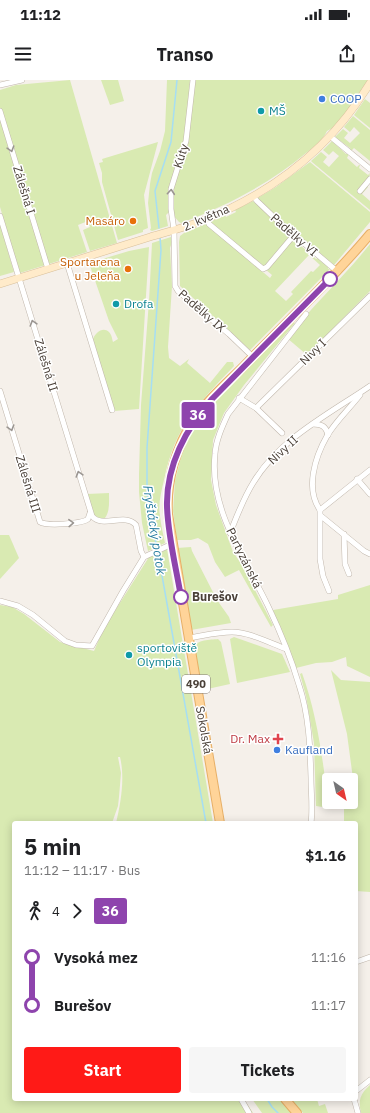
<!DOCTYPE html>
<html lang="en">
<head>
<meta charset="utf-8">
<style>
	:root { --surface:#fff; --page:#f6f6f6; --text:#202124; --muted:#757577; --accent:#ff1a17 }
	body { margin:0; font-family:"IBM Plex Sans",sans-serif; background:var(--page); color:var(--text); height:100vh; display:flex; flex-direction:column; font-size:15px; white-space:nowrap }
	* { box-sizing:border-box; margin:0 }
	p { font-size:13px; color:var(--muted) }
	.icon { flex:none; width:22px; height:22px; fill:none; stroke:currentColor; stroke-width:2; stroke-linecap:round; stroke-linejoin:round }
	.map { position:relative; flex:1; overflow:hidden }
	.details { position:absolute; left:12px; top:741px; width:346px; height:280px; display:flex; flex-direction:column; background:var(--surface); border-radius:4px; box-shadow:0 2px 10px #0003 }
	.details>* { flex:none }
	.badge { padding:0 8px; border-radius:3px; font-size:14px; line-height:26px }
	.needle { width:26px; rotate:146deg }
	.tools { position:absolute; left:322px; top:693px; display:grid; gap:8px }
	.tools a { display:grid; place-items:center; width:36px; height:36px; border-radius:4px; background:var(--surface); box-shadow:0 2px 10px #0003; font-size:20px }
	.map>.badge { position:absolute; translate:-50% -50%; box-shadow:0 0 0 2px #fff }
	.legs { display:flex; align-items:center; gap:6px; height:44px; padding:0 12px; font-size:13px }
	.legs p { margin-inline-start:auto }
	.overview { display:flex; align-items:center; justify-content:space-between; height:68px; padding:0 12px }
	h1 { font-size:22px; font-weight:800; line-height:30px }
	.action { display:flex; gap:8px; margin-top:auto; padding:8px 12px }
	.action a { flex:1; height:46px; border-radius:4px; background:var(--accent); color:#fff; font-size:16px; font-weight:800; line-height:46px; text-align:center }
	.action a+a { background:var(--page); color:var(--text) }
	ul { padding:0 12px; list-style:none }
	li { display:flex; align-items:center; gap:14px; height:48px; font-size:15px }
	li i { display:grid; place-items:center; width:6px; height:100%; margin:0 5px; background:currentColor }
	li i::after { content:''; width:10px; height:10px; margin:-5px; border:3px solid; border-radius:50%; background:var(--surface) }
	li p { margin-inline-start:auto }
	li:first-child i { background:linear-gradient(#0000 50%,currentColor 0) }
	li:last-child i { background:linear-gradient(currentColor 50%,#0000 0) }
	.status { display:flex; justify-content:space-between; align-items:center; height:28px; padding:0 20px; background:var(--surface); direction:ltr }
	.status svg { height:11px; fill:currentColor }
	header { display:flex; justify-content:space-between; align-items:center; height:52px; padding:0 12px; background:var(--surface); font-size:18px; font-weight:800 }
	.map>svg:first-child { display:block }
</style>
</head>
<body>
<div class="status"><b>11:12</b><svg viewBox="0 0 49 12"><path d="M0 12V9h3v3zM5 12V6h3v6zM10 12V3h3v9zM15 12V0h3v12zM26 1h20v11H26zM47 4h2v5h-2z"/></svg></div>
<header><svg class="icon" aria-label="menu" viewBox="0 0 24 24"><path d="M4 6h16M4 12h16M4 18h16"/></svg>Transo<svg class="icon" aria-label="share" viewBox="0 0 24 24"><path d="M12 15V3M7 8l5-5 5 5M5 13v7h14v-7"/></svg></header>
<div class="map">
<svg width="370" height="1033" viewBox="0 0 370 1033">
	<rect width="100%" height="100%" fill="#f5f0ea"/>
	<g fill="#d9eab2" fill-rule="evenodd">
		<polygon points="70,0 117,163 90,171 83,150 90,147 88,141 78,145 87,172 20,193 0,127 0,10 16,5"/>
		<polygon points="101,0 118,0 124,21 110,25"/>
		<polygon points="167,0 190,0 186,56 169,106 169,132 166,135 168,146 152,151 150,150 151,148 148,123 150,104 152,93 160,71 165,51"/>
		<path d="M195,0h174c-10,17 -24,42 -42,51 -4,9 -13,16 -21,22 -37,31 -80,53 -125,70l-2,-1 -6,-7v-28l8,-24z"/>
		<polygon points="365,19 370,23 370,48 354,35"/>
		<polygon points="353,36 370,50 370,81 354,68 351,71 350,68 335,57 343,49 348,53 344,58 350,63 360,53 354,47 350,52 344,47"/>
		<polygon points="332,61 346,74 349,74 347,78 357,87 359,85 360,85 359,88 368,95 370,93 367,106 368,107 362,114 370,121 370,130 312,82 311,81 321,72 327,77 323,82 329,87 339,76 333,71 329,75 323,70"/>
		<polygon points="158,62 144,115 148,148 143,150 143,152 118,160 102,102 102,93 99,83 103,82 102,79"/>
		<polygon points="310,82 370,132 370,142 334,185 256,119 276,107"/>
		<path d="M253,121l45,39h-4l13,11 1,4h4l4,4 2,-1 10,9v2l3,-1 -81,82 -70,-64 -1,-44 1,-6 4,-3 22,-9 64,54 2,-3 -61,-52v-2l14,-6 1,2 10,-5 -1,-2zM309,175l11,10 -7,7 -2,-1 -20,21 2,2 -7,7 -11,-10z"/>
		<polygon points="0,144 14,192 0,196"/>
		<path d="M171,157l1,5 -2,6 2,38 -4,61 1,11 11,8 9,-7 -2,4 23,20 17,-21h6l1,4c-36,38 -59,60 -70,114 -3,13 -6,24 -4,36 1,9 3,18 5,27l-17,8 -6,-28 -3,-31v-18l2,-69 8,-104 3,-58z"/>
		<path d="M370,164v47l-63,64 -20,-17c26,-33 57,-61 83,-94z"/>
		<path d="M149,167l-10,162 -25,2 -21,-72c2,-6 10,-13 16,-7 3,3 3,7 4,10l5,-3 -9,-18 -20,-58 40,-12z"/>
		<polygon points="293,242 295,243 244,305 224,333 213,360 211,400 216,425 233,472 242,485 273,545 271,547 239,490 225,497 215,482 208,464 198,458 191,460 177,460 173,431 175,401 182,373 192,349 208,329"/>
		<path d="M109,413c0,9 1,18 -4,25l-8,1 -4,-5 -6,-20z"/>
		<polygon points="0,455 9,455 19,478 0,499"/>
		<polygon points="191,467 192,471 217,520 229,537 231,543 191,550 177,468"/>
		<path d="M167,469l46,274h-97c5,-21 9,-45 4,-66h-2l3,16 -2,24 -1,9 -6,17h-98v276h230l9,14h-253v-508l12,2 12,7 36,28 34,9 10,-23 45,-71z"/>
		<polygon points="370,505 370,597 347,586 346,577 332,582 316,583 296,588 273,530 338,519 338,515"/>
		<polygon points="234,557 282,574 290,592 237,603 230,559"/>
		<path d="M218,559l3,3 9,42 -27,6 -10,-42c4,-9 17,-8 25,-9z"/>
		<polygon points="331,590 341,600 370,602 370,812 356,811 356,743 344,743 344,722 356,721 347,654"/>
		<path d="M302,593c16,44 21,90 27,135l-13,-2 -2,-63 -8,-47 -6,-22z"/>
		<path d="M370,1005v28h-9c-3,-13 -1,-19 9,-28z"/>
		<polygon points="252,1019 281,1019 293,1033 262,1033"/>
		<polygon points="290,1019 317,1019 319,1026 325,1024 328,1033 303,1033"/>
	</g>
	<g fill="none" stroke-linecap="round" stroke-linejoin="round">
		<g stroke="#a6def3" stroke-width="1.5">
			<polyline points="159,148 155,111 171,62 177,0"/>
			<polyline points="157,469 147,414 147,368 161,170 160,157"/>
			<polyline points="158,473 206,743"/>
			<polyline points="267,1019 272,1027 278,1033"/>
		</g>
		<g stroke="#c1b7ac" stroke-width="6">
			<g id="street">
				<polyline points="193,0 186,61 171,109 171,129 174,150 175,206 178,211 229,254 253,277"/>
				<polyline points="0,5 22,0"/>
				<polyline points="0,31 48,189"/>
				<polyline points="331,57 370,89"/>
				<polyline points="360,111 370,99"/>
				<polyline points="253,116 257,121 279,142 338,192"/>
				<path d="M0,136l92,300c10,13 33,-4 44,9l5,26 3,6"/>
				<polyline points="207,139 209,144 263,189 267,187 294,155"/>
				<polyline points="67,183 112,330"/>
				<path d="M306,234l-78,100c-6,13 -12,26 -13,40 -6,56 30,104 53,152 12,25 23,52 31,79 10,30 11,61 12,93 0,15 2,30 0,45"/>
				<path d="M0,311l40,131c6,4 42,2 48,-3l2,-6"/>
				<polyline points="239,318 256,328 282,353"/>
				<polyline points="256,328 370,216"/>
				<path d="M313,344c8,0 13,2 15,11"/>
				<polyline points="357,399 370,414"/>
				<path d="M320,430c-15,-21 -5,-53 7,-74 8,-14 23,-28 33,-41"/>
				<polyline points="321,436 364,471 370,474"/>
				<path d="M230,453c7,-17 13,-34 23,-50 26,-44 76,-69 117,-97"/>
				<polyline points="344,454 345,484 349,494"/>
				<polyline points="329,511 323,496 320,479 320,430 370,390"/>
				<polyline points="0,521 18,526 33,535 65,561 76,565 92,566 123,511 144,477 172,464"/>
				<path d="M188,558c14,-2 29,-6 44,-6 17,0 38,11 54,17"/>
				<polyline points="356,882 370,877"/>
				<polyline points="356,1011 370,1000"/>
				<polyline points="241,1019 249,1033"/>
				<polyline points="354,1019 358,1033"/>
			</g>
		</g>
		<g stroke="#d9c09b" stroke-width="8">
			<path id="secondary" d="M0,204c50,-16 100,-31 150,-47 17,-5 33,-9 49,-15 72,-28 131,-73 171,-139"/>
		</g>
		<g stroke="#e7af66" stroke-width="10">
			<g id="primary">
				<path d="M220,743l-52,-309c-2,-33 8,-67 26,-95 14,-20 33,-36 50,-53 42,-44 87,-85 126,-132"/>
				<polyline points="285,1019 297,1033"/>
			</g>
		</g>
		<use href="#street" stroke="#fff" stroke-width="5"/>
		<use href="#secondary" stroke="#ffebca" stroke-width="7"/>
		<use href="#primary" stroke="#ffd499" stroke-width="8"/>
	</g>
	<defs><path id="oneway-chevron" d="M-2-3.5L2.5 0L-2 3.5" fill="none" stroke-width="1.6" stroke-linecap="round" stroke-linejoin="round"/></defs>
	<g stroke="#9b9692">
		<use href="#oneway-chevron" transform="translate(11 69) rotate(73)"/>
		<use href="#oneway-chevron" transform="translate(171 112) rotate(-85)"/>
		<use href="#oneway-chevron" transform="translate(33 243) rotate(-107)"/>
		<use href="#oneway-chevron" transform="translate(11 348) rotate(73)"/>
		<use href="#oneway-chevron" transform="translate(79 394) rotate(-107)"/>
		<use href="#oneway-chevron" transform="translate(71 443) rotate(-2)"/>
	</g>
	<g fill="none" stroke-linecap="round" stroke-linejoin="round">
		<g stroke="#fff" stroke-width="9">
			<path id="line-1" d="M181,517c-5,-30 -13,-60 -14,-91 -1,-40 19,-78 45,-107l118,-120"/>
		</g>
		<use href="#line-1" stroke="#8e44ad" stroke-width="6"/>
	</g>
	<g fill="#3f7fe0" stroke="#fff" stroke-width="1.5">
		<circle cx="322" cy="19" r="4"/>
		<circle cx="277" cy="670" r="4"/>
	</g>
	<g fill="#0f9aa8" stroke="#fff" stroke-width="1.5">
		<circle cx="261" cy="31" r="4"/>
		<circle cx="116" cy="224" r="4"/>
		<circle cx="129" cy="575" r="4"/>
	</g>
	<g fill="#e8710a" stroke="#fff" stroke-width="1.5">
		<circle cx="133" cy="141" r="4"/>
		<circle cx="128" cy="189" r="4"/>
	</g>
	<g fill="#fff" stroke="#8e44ad" stroke-width="2">
		<circle cx="330" cy="199" r="7"/>
		<circle cx="181" cy="517" r="7"/>
	</g>
	<path fill="#e0444e" stroke="#fff" stroke-width="1.5" d="M276 653h4v4h4v4h-4v4h-4v-4h-4v-4h4z"/>
	<g text-anchor="middle" stroke-width="3" stroke-linejoin="round" paint-order="stroke">
		<rect fill="#fff" stroke="#807974" stroke-width="1" x="182" y="595" width="28" height="18" rx="3"/>
		<g font-size="11" font-weight="bold" fill="#4a4038">
			<text x="196" y="608">490</text>
		</g>
		<g font-size="12" fill="#366cbe" stroke="#fff" text-anchor="start">
			<text x="330" y="23">COOP</text>
			<text x="285" y="674">Kaufland</text>
		</g>
		<g font-size="12" fill="#0d838f" stroke="#fff" text-anchor="start">
			<text x="269" y="35">MŠ</text>
			<text x="124" y="228">Drofa</text>
			<text x="137" y="572">sportoviště<tspan x="137" dy="14">Olympia</tspan></text>
		</g>
		<g font-size="12" fill="#4a4038" stroke="#fff">
			<text transform="translate(181 76) rotate(-72)" y="4">Kúty</text>
			<text transform="translate(24 110) rotate(73)" y="4">Zálešná I</text>
			<text transform="translate(206 138) rotate(-23)" y="4">2. května</text>
			<text transform="translate(294 155) rotate(41)" y="4">Padělky VI</text>
			<text transform="translate(202 231) rotate(41)" y="4">Padělky IX</text>
			<text transform="translate(313 272) rotate(-45)" y="4">Nivy I</text>
			<text transform="translate(46 285) rotate(73)" y="4">Zálešná II</text>
			<text transform="translate(283 370) rotate(-43)" y="4">Nivy II</text>
			<text transform="translate(28 404) rotate(73)" y="4">Zálešná III</text>
			<text transform="translate(244 478) rotate(64)" y="4">Partyzánská</text>
			<text transform="translate(204 650) rotate(80)" y="4">Sokolská</text>
		</g>
		<g font-size="12" fill="#c56008" stroke="#fff" text-anchor="end">
			<text x="125" y="145">Masáro</text>
			<text x="120" y="186">Sportarena<tspan x="120" dy="14">u Jeleňa</tspan></text>
		</g>
		<g font-size="12" font-weight="bold" fill="#4a4038" stroke="#fff" text-anchor="start">
			<text x="192" y="521">Burešov</text>
		</g>
		<g font-size="12" fill="#be3a42" stroke="#fff" text-anchor="end">
			<text x="270" y="663">Dr. Max</text>
		</g>
		<g font-size="13" font-style="italic" fill="#297fa1" stroke="#fff">
			<text transform="translate(155 450) rotate(81)" y="5">Fryštácký potok</text>
		</g>
	</g>
</svg>
<div class="tools">
<a><svg class="needle" viewBox="-14 -14 28 28"><path d="M0-13l5 13h-10z" fill="#e53935"/><path d="M0 13l5-13h-10z" fill="#757577"/></svg></a>
</div>
<b class="badge" style="left:198px;top:335px;background:#8e44ad;color:#fff">36</b>
<section class="details">
<div class="overview"><div><h1>5 min</h1><p>11:12 – 11:17 · Bus</p></div><b>$1.16</b></div>
<div class="legs"><svg class="icon" aria-label="walk" viewBox="0 0 24 24"><circle cx="13" cy="4" r="2"/><path d="M13 8l-2 6 4 7M11 14l-3 7M7 12l3-4h3l4 4"/></svg>4<svg class="icon" aria-label="forward" viewBox="0 0 24 24"><path d="M9 5l7 7-7 7"/></svg><b class="badge" style="background:#8e44ad;color:#fff">36</b></div>
<ul>
<li><i style="color:#8e44ad"></i><b>Vysoká mez</b><p>11:16</p></li>
<li><i style="color:#8e44ad"></i><b>Burešov</b><p>11:17</p></li>
</ul>
<div class="action"><a>Start</a><a>Tickets</a></div>
</section>
</div>
</body>
</html>
